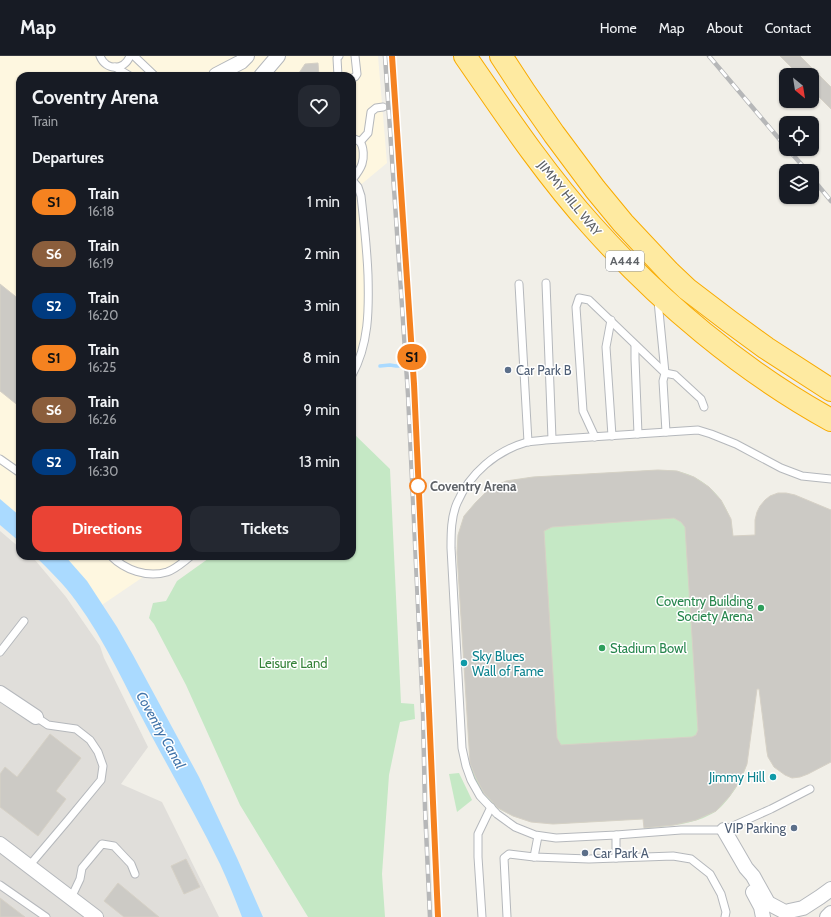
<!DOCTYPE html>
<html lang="en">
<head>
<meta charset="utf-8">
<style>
	:root { --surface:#171b24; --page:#242831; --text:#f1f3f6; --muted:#9ea1a6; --line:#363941; --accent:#ea4335 }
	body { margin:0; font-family:Cabin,sans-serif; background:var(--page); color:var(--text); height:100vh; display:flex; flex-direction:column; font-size:15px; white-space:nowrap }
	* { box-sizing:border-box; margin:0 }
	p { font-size:13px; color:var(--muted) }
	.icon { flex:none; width:22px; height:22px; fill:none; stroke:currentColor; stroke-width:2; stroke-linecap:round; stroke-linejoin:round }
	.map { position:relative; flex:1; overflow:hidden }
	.drawer { position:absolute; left:16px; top:16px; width:340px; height:488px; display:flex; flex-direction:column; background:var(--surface); border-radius:12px; box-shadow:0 1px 3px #0004 }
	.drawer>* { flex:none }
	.badge { padding:0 8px; border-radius:13px; font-size:14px; line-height:26px }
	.needle { width:26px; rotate:150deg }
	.buttons { position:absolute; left:779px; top:12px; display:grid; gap:8px }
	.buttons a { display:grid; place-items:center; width:40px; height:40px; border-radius:8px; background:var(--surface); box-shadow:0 1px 3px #0004; font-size:20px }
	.map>.badge { position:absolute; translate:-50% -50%; box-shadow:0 0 0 2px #fff }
	h2 { padding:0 16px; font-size:15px; line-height:36px }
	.round { display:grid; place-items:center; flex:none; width:42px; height:42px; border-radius:12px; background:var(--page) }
	.overview { display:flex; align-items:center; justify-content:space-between; height:68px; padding:0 16px }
	h1 { font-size:19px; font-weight:700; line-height:30px }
	.button { display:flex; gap:8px; margin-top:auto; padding:8px 16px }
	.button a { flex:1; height:46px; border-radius:12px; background:var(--accent); color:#fff; font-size:16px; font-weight:700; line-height:46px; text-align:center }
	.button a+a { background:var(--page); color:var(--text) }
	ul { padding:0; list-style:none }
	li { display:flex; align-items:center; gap:12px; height:52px; padding:0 16px }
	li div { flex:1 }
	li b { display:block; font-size:15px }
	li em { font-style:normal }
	li .badge { min-width:44px; font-weight:700; text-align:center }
	header { display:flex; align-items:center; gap:24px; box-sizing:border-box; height:56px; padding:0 20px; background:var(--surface); border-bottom:1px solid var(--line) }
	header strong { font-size:19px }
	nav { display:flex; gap:22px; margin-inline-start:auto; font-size:14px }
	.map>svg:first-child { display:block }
</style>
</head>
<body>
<header>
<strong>Map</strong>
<nav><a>Home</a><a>Map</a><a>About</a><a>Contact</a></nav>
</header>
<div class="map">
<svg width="831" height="861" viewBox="0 0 831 861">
	<rect width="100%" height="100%" fill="#f1efe8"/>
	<g fill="#fef7e0">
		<polygon points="0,0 378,0 387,107 358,131 361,140 368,260 352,319 352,20 20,20 20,473 0,457"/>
		<polygon points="48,500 191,500 173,513 149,517 93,555"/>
	</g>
	<polygon fill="#e0deda" points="0,475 20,492 20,500 29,500 35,504 66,541 100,590 104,602 148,691 121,728 162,746 219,861 0,861"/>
	<g fill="#c5e8c5">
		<polygon points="352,376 390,413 401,647 414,648 415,663 400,666 389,719 382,818 385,861 308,861 240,749 186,629 154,568 149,562 153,547 166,545 177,525 212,500 352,500"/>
		<path d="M658,414c6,0 13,0 19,1 24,5 45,23 53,47 2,5 2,12 3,18l14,228c-2,5 -4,12 -7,17 -4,8 -17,26 -25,31 -21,13 -47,14 -71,16l19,-14 -20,5 -90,5 -40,-8 -16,-8 -20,-22 -5,-12 -2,-15 -13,-206 1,-18 6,-19 12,-14 13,-13 17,-8 27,-4z"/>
		<polygon points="459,717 472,744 457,756 449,718"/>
	</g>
	<g fill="#aadaff">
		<polygon points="0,443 20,460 20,486 0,469"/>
		<path d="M35,500h30l22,25 30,46 16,28 66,122 38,81 26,59h-21c-7,-18 -14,-36 -22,-53 -22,-45 -47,-88 -70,-131 -24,-45 -44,-91 -74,-132 -12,-17 -27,-31 -41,-45z"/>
	</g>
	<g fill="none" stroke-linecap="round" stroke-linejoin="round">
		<g stroke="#aadaff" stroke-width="3.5">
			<polyline points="416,308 423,307"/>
			<polyline points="380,310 390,309 396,310 399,310"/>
		</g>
	</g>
	<g fill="#cccac5" stroke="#d6d1c6" fill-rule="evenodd">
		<polygon points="780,0 800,0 831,31 831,53 812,34 812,19 797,19 792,14 793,13"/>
		<polygon points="318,7 319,20 297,20 305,8"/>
		<polygon points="0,228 20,244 20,351 0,335"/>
		<path d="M658,414l19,1 17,6 15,10 12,13 10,19 2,17 22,-1v-15l2,-8 3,-6 5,-6 5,-4 8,-3h8l9,2 36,15v252l-23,12 -8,3 -8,1 -7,-3 -11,-8 -6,-10 -1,-5 -8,-63h-2l-10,75 -7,17 -11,16 -13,14 -20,9 -22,5 -30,3 -1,-9 -90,5 -22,-2 -18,-6 -15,-8 -14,-15 -8,-15 -6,-15 -13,-210 1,-18 6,-19 12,-14 13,-13 17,-8 27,-4zM674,462l7,4 4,5 13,203 -2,5 -4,2 -131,8 -4,-7 -13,-207 8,-4z"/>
		<polygon points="50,678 81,702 56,735 66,743 38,780 0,751 0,718 5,711 17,721"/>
		<polygon points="186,803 200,831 184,838 171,810"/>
		<polygon points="118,827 159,861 124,861 104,845"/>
		<polygon points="0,842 25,861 0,861"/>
	</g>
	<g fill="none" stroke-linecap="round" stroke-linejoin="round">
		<g stroke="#b5b8bc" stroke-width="9">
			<g id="service">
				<path d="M100,0c6,15 24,15 30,0"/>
				<polyline points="134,0 155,20"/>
				<polyline points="115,11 130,20"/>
				<polyline points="338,20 337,2 339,0"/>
				<polyline points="352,22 355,21 357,18 355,0"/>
				<path d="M352,82c3,1 6,2 8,4 4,5 4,16 2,22 -2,6 -6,11 -10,16"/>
				<polyline points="360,86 368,77 371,56 376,52 383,51"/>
				<path d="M352,124l6,7 3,9c3,26 6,53 7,79 1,35 1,69 -16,100"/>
				<polyline points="546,227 552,383"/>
				<polyline points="519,228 528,386"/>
				<polyline points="658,245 665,317 663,325 666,376"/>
				<polyline points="611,264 606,291 612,380"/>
				<polyline points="635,289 635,303 638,378"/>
				<polyline points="595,381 583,355 576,251 579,242 589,244 665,317 675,319 701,343 704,351"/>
				<polyline points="0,403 20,417"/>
				<path d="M111,500c14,14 36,22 56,16 9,-3 16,-10 24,-16"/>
				<polyline points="0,596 24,565"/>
				<path d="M810,733l-39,20 -47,21h-43l-65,5 -60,3 -21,-3 -20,-8 -18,-13 -17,-18 -9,-16 -5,-14 -4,-18 -11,-200c0,-15 0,-31 6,-45 13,-30 39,-52 70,-61 6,-1 12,-1 18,-2l153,-10 13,4 25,10 45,24 21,8 29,3"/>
				<polyline points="616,779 616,802"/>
				<polyline points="534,801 538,780"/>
				<polyline points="29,810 68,764 101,724 103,710 98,696 90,684 76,673 48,669 36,661"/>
				<polyline points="0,829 46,861"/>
				<polyline points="71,842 80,823 82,812 102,788 114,790 131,808 135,818"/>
				<polyline points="482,861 478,801 478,778 491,751"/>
				<polyline points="507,861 504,802 509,798 534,801 589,803 673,800 691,803 710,818 721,838 726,856 725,861"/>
			</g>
		</g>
		<g stroke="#b5b8bc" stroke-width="16">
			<g id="minor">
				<polyline points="216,19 241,6 247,0"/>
				<polyline points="261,20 278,0"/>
				<polyline points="0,637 36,661"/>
				<polyline points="724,774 746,812 753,820 768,847 783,855"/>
				<polyline points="0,788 96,861"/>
				<polyline points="753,836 761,851 763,861"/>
				<polyline points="789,855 803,852 820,841 831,833"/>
				<polyline points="827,861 831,857"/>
			</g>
		</g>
		<g stroke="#f9ab00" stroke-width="24">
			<g id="trunk">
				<path d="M465,0c40,58 80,118 127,170 67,75 150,145 239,194"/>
				<polyline points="501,0 524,35 554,78 595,133 623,167 669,216 687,233 729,265 766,292 831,334"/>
			</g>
		</g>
		<use href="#service" stroke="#fff" stroke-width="7"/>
		<use href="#minor" stroke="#fff" stroke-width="14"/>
		<use href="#trunk" stroke="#feeaa1" stroke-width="22"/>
		<g stroke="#b6b7b8" stroke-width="4.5">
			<g id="rail">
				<polyline points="385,0 408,338 423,656 425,752 430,861"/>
				<polyline points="392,0 412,300 416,371"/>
				<polyline points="709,0 786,91"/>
				<polyline points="788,93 807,115"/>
				<polyline points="812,122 831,145"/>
				<polyline points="429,649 438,861"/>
			</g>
		</g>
		<use href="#rail" stroke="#fff" stroke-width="3" stroke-dasharray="9" stroke-linecap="butt"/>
	</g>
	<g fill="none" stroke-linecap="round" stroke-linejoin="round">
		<g stroke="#fff" stroke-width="9">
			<polyline id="line" points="392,0 414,328 429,655 438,861"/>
		</g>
		<use href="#line" stroke="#f58220" stroke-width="6"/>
	</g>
	<g fill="#5c6f8a" stroke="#fff" stroke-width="1.5">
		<circle cx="508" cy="314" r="4"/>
		<circle cx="794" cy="772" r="4"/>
		<circle cx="585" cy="797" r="4"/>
	</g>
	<circle fill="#fff" stroke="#f58220" stroke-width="2" cx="418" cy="430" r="8"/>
	<g fill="#2e9e5b" stroke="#fff" stroke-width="1.5">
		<circle cx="761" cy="552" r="4"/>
		<circle cx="602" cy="592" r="4"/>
	</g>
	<g fill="#0f9aa8" stroke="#fff" stroke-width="1.5">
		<circle cx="464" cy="607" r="4"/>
		<circle cx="773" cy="721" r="4"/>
	</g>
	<g text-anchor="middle" stroke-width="3" stroke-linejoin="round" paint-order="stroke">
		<rect fill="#fff" stroke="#8f9295" stroke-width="1" x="606" y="195" width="38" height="20" rx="3"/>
		<g font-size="12" font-weight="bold" fill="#5f6368">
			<text x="625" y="209">A444</text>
		</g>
		<g font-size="13" fill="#5f6368" stroke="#fff">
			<text transform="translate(570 142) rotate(51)" y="5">JIMMY HILL WAY</text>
		</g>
		<g font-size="13" fill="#4e5e75" stroke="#fff" text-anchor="start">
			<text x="516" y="319">Car Park B</text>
			<text x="786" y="777" text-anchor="end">VIP Parking</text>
			<text x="593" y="802">Car Park A</text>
		</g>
		<g font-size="13" font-weight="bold" fill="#5f6368" stroke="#fff" text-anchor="start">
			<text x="430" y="435">Coventry Arena</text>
		</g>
		<g font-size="13" fill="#27864d" stroke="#fff" text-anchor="end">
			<text x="753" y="550">Coventry Building<tspan x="753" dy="15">Society Arena</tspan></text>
			<text x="610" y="597" text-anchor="start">Stadium Bowl</text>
		</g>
		<g font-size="13" fill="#0d838f" stroke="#fff" text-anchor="start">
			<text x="472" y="605">Sky Blues<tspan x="472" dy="15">Wall of Fame</tspan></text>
			<text x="765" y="726" text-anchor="end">Jimmy Hill</text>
		</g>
		<g font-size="13" fill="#348238" stroke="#fff">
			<text x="293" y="612">Leisure Land</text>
		</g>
		<g font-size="14" font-style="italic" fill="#4174aa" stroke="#fff">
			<text transform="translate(161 674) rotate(61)" y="5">Coventry Canal</text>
		</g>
	</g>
</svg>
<div class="buttons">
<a><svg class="needle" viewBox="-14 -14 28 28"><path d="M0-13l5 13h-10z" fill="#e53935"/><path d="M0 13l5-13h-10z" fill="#9ea1a6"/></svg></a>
<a><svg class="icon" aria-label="locate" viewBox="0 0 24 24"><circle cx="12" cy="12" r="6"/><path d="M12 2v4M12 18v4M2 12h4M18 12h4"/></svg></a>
<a><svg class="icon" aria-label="layers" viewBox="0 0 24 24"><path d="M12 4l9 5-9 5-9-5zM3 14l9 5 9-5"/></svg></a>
</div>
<b class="badge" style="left:412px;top:301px;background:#f58220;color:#111">S1</b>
<section class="drawer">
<div class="overview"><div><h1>Coventry Arena</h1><p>Train</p></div><a class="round"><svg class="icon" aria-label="heart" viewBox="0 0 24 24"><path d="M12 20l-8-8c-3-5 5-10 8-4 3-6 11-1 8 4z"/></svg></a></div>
<h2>Departures</h2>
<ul>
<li><span class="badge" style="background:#f58220;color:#111">S1</span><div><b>Train</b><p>16:18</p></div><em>1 min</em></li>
<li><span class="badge" style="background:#8b5e3c;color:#fff">S6</span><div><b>Train</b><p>16:19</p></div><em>2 min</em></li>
<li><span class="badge" style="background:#003b80;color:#fff">S2</span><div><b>Train</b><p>16:20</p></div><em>3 min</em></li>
<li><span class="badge" style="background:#f58220;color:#111">S1</span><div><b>Train</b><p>16:25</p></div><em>8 min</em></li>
<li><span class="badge" style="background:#8b5e3c;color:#fff">S6</span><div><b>Train</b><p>16:26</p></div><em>9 min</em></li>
<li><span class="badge" style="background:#003b80;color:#fff">S2</span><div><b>Train</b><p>16:30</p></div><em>13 min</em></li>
</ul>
<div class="button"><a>Directions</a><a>Tickets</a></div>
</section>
</div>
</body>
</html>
